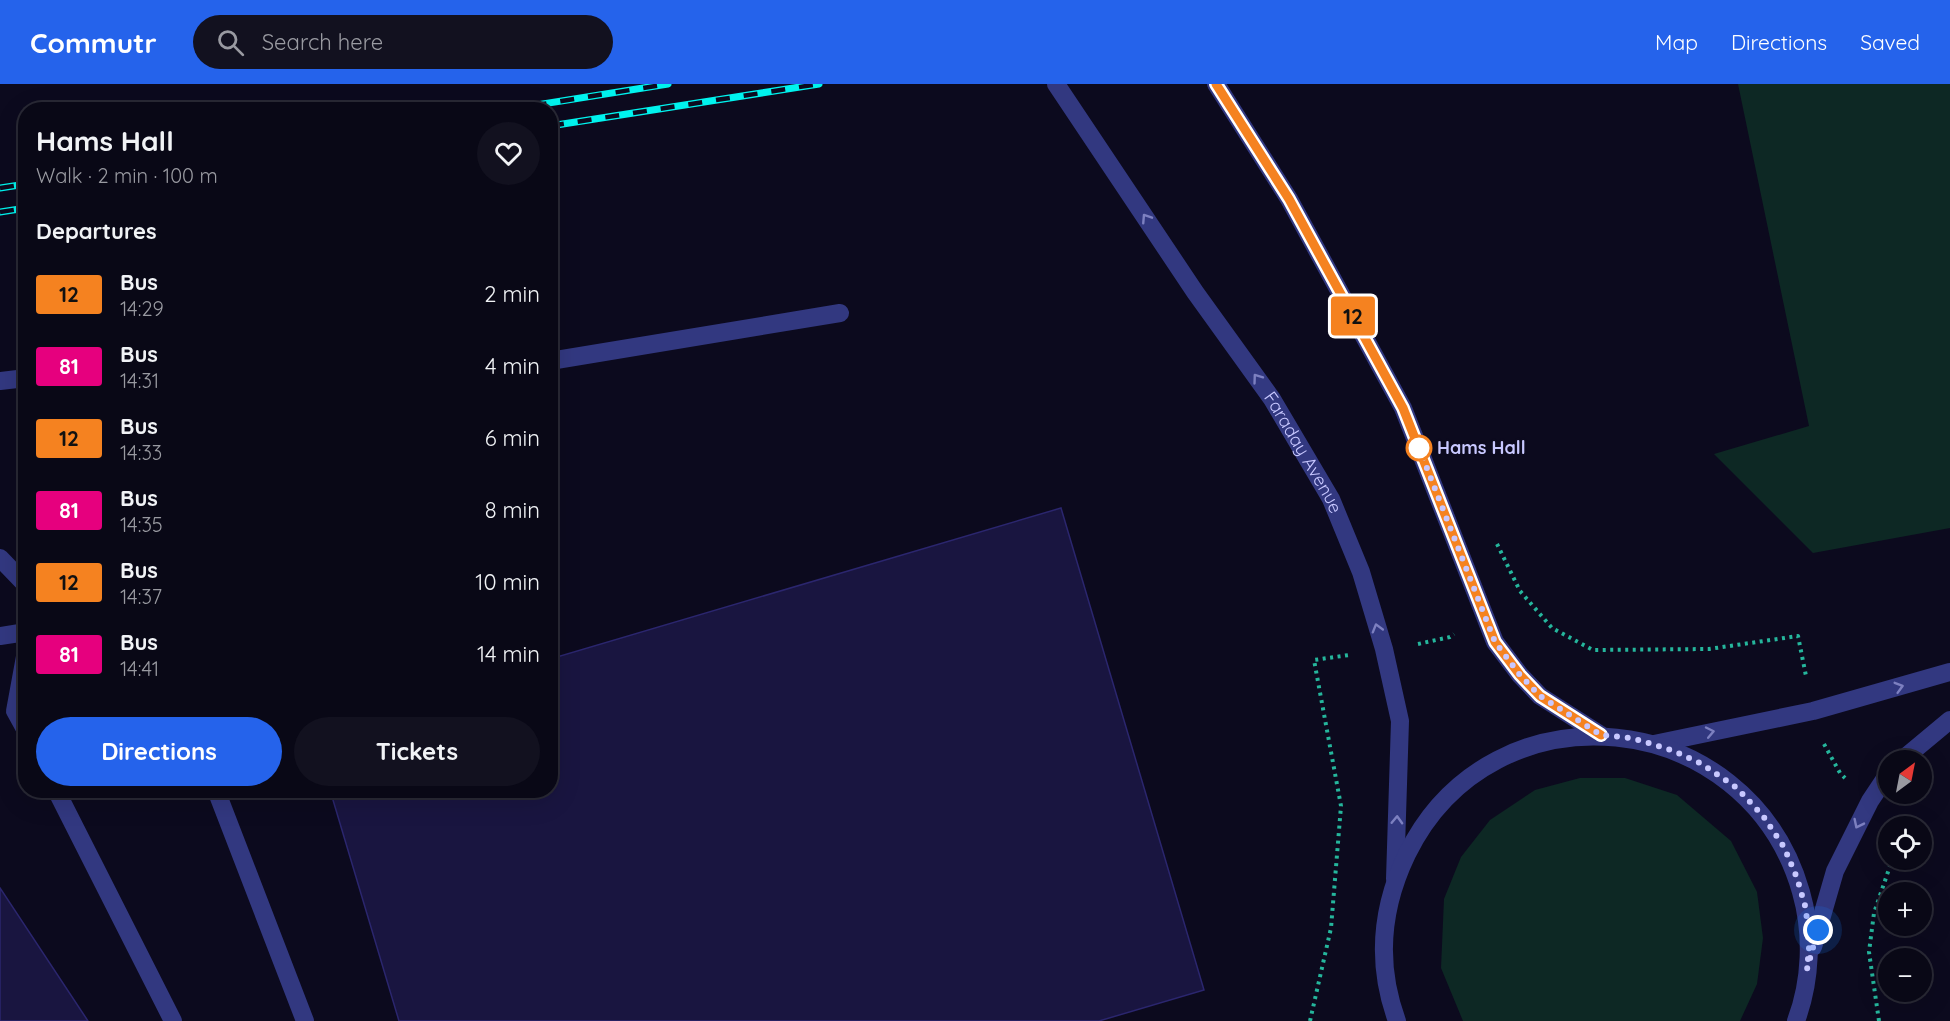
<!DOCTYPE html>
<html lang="en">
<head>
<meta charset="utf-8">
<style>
	:root { --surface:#090816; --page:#12111f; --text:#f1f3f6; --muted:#999aa1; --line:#292935; --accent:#2563eb }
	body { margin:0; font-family:Quicksand,sans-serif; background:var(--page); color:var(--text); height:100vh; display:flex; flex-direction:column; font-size:22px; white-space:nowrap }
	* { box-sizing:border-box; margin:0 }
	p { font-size:20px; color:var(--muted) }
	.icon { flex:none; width:33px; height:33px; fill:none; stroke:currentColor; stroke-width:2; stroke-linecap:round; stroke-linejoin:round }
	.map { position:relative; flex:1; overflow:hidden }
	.side { position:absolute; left:18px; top:18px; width:540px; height:696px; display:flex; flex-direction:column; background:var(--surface); border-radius:24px; box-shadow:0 6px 24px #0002,0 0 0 2px var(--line) }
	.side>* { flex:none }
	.badge { padding:0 12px; border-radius:4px; font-size:21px; line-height:39px }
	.needle { width:39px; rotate:32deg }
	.controls { position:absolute; left:1878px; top:666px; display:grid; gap:12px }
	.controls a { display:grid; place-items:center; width:54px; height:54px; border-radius:50%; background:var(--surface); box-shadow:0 6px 24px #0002,0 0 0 2px var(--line); font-size:30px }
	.you { position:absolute; width:30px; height:30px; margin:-15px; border:4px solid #fff; border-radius:50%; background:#1a73e8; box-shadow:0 0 0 9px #1a73e833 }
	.map>.badge { position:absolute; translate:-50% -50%; box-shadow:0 0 0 3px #fff }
	h2 { padding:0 18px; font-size:22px; line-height:54px }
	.round { display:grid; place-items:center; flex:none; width:63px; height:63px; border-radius:32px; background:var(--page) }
	.overview { display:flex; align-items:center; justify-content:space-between; height:102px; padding:0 18px }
	h1 { font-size:28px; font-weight:700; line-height:45px }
	.button { display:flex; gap:12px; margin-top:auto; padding:12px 18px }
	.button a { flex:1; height:69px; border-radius:36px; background:var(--accent); color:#fff; font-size:24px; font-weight:700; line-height:69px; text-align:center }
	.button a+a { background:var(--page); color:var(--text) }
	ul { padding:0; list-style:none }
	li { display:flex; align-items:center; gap:18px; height:72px; padding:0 18px }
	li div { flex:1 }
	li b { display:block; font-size:22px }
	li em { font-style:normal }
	li .badge { min-width:66px; font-weight:700; text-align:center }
	header { display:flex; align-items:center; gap:36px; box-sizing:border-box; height:84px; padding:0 30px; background:var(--accent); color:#fff }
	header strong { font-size:28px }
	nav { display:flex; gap:33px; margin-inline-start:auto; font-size:21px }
	.search { width:420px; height:54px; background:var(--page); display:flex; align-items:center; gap:15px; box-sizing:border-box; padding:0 21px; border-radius:33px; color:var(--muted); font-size:22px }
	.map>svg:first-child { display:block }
</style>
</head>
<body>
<header>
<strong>Commutr</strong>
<div class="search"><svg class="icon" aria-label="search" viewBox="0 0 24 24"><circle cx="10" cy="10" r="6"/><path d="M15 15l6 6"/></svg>Search here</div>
<nav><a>Map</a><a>Directions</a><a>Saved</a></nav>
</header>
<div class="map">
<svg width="1950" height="937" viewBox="0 0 1950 937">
	<rect width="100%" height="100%" fill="#0c0a1e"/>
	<g fill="#0d2824">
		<polygon points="1738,0 1950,0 1950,444 1813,469 1714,370 1809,342"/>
		<polygon points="1580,694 1625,694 1677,711 1731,757 1757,808 1763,854 1757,900 1740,937 1463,937 1441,884 1444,815 1461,773 1490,736 1535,706"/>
	</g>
	<g fill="#191540" stroke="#2b266e" stroke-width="1.5">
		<polygon points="1061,424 1204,906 1099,937 399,937 330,706 550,706 550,575"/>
		<polygon points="0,804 88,937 0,937"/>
	</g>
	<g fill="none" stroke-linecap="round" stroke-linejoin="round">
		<g stroke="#25b69c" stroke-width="4" stroke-dasharray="3 4.5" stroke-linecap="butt">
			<polyline points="1497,460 1520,507 1552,544 1593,566 1709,565 1798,552 1806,592"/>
			<polyline points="1418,560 1450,553 1454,550"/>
			<polyline points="1824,660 1840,689 1845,694"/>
			<polyline points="1898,735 1910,742"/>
			<polyline points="1310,937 1331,844 1341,722 1314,576 1349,571"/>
			<polyline points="1879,937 1869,868 1874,829 1890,782 1894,776"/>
		</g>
		<g stroke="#323880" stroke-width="18">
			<path id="s1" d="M1056,0l139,208 77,107 59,100 30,73 23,77 16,72 -5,158"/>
			<polyline points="1216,0 1289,115 1403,324 1495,558 1520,591 1540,612 1601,651"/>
			<polyline points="550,277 840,229"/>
			<polyline points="0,297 26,294"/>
			<polyline points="0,474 26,501"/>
			<polyline points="0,552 26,548"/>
			<polyline points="26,567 15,627 26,647"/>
			<polyline points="1654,660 1813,627 1950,588"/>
			<polyline points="1902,676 1950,636"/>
			<polyline points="56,706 173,937"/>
			<polyline points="216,706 305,937"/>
			<polyline points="1813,863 1835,787 1870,717 1888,690"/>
			<path d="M1397,937c-21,-57 -16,-113 10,-167 86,-175 341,-148 394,38 12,42 10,89 -5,129"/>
		</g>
		<g stroke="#00f3ee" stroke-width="7">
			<g id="rail">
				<polyline points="505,26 668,0"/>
				<polyline points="550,42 819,0"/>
				<polyline points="0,104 26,100"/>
				<polyline points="0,128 26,124"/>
			</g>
		</g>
		<use href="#rail" stroke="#0c0a1e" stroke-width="4.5" stroke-dasharray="14" stroke-linecap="butt"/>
	</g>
	<defs><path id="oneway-chevron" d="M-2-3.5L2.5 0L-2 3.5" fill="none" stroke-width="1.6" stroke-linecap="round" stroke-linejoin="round" transform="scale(1.5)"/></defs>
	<g stroke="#7d80c0">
		<use href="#oneway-chevron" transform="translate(1146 134) rotate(-123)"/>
		<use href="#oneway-chevron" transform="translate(1257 294) rotate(-126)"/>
		<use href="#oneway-chevron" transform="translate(1377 544) rotate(-106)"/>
		<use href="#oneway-chevron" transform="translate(1899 603) rotate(-16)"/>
		<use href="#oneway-chevron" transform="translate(1710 648) rotate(-12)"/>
		<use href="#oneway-chevron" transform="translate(1397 736) rotate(-88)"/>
		<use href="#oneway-chevron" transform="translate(1858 740) rotate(116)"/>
	</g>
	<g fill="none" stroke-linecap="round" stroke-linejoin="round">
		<g stroke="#fff" stroke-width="14">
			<polyline id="line" points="1216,0 1289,115 1403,324 1495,558 1520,591 1540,612 1601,651"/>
		</g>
		<use href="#line" stroke="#f58220" stroke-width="9"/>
		<polyline stroke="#c8c8ff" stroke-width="6" stroke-dasharray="0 10.8" points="1419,364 1495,558 1520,591 1540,612 1601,651 1631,654 1652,660 1674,667 1702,680 1737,704 1763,732 1784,763 1797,794 1806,825 1809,864 1807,885 1818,846"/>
	</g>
	<circle fill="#fff" stroke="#f58220" stroke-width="3" cx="1419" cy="364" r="12"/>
	<g text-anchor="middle" stroke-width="4.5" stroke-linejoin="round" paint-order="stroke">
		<g font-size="18" font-weight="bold" fill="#c8c8ff" stroke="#0c0a1e" text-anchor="start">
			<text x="1437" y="370">Hams Hall</text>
		</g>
		<g font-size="18" fill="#c8c8ff" stroke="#0c0a1e">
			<text dy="6" stroke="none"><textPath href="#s1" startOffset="444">Faraday Avenue</textPath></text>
		</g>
	</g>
</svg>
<div class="controls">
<a><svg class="needle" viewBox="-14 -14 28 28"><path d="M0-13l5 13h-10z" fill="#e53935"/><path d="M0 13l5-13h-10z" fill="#999aa1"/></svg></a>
<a><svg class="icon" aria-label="locate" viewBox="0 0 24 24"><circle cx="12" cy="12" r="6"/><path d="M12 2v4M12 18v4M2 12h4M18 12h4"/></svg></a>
<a>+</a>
<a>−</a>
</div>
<div class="you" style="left:1818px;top:846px"></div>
<b class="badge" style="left:1353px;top:232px;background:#f58220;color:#111">12</b>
<section class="side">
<div class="overview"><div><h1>Hams Hall</h1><p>Walk · 2 min · 100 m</p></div><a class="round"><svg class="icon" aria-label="heart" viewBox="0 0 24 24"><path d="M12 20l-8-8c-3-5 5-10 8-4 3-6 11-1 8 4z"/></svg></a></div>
<h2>Departures</h2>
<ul>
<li><span class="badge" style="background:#f58220;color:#111">12</span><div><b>Bus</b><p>14:29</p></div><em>2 min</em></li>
<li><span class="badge" style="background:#e6007e;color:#fff">81</span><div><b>Bus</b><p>14:31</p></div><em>4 min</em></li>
<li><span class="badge" style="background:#f58220;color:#111">12</span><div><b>Bus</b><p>14:33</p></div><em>6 min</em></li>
<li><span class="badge" style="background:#e6007e;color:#fff">81</span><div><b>Bus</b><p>14:35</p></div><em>8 min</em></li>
<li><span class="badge" style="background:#f58220;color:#111">12</span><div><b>Bus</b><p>14:37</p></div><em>10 min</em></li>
<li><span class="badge" style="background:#e6007e;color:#fff">81</span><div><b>Bus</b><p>14:41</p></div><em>14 min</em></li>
</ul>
<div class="button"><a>Directions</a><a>Tickets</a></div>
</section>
</div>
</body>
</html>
